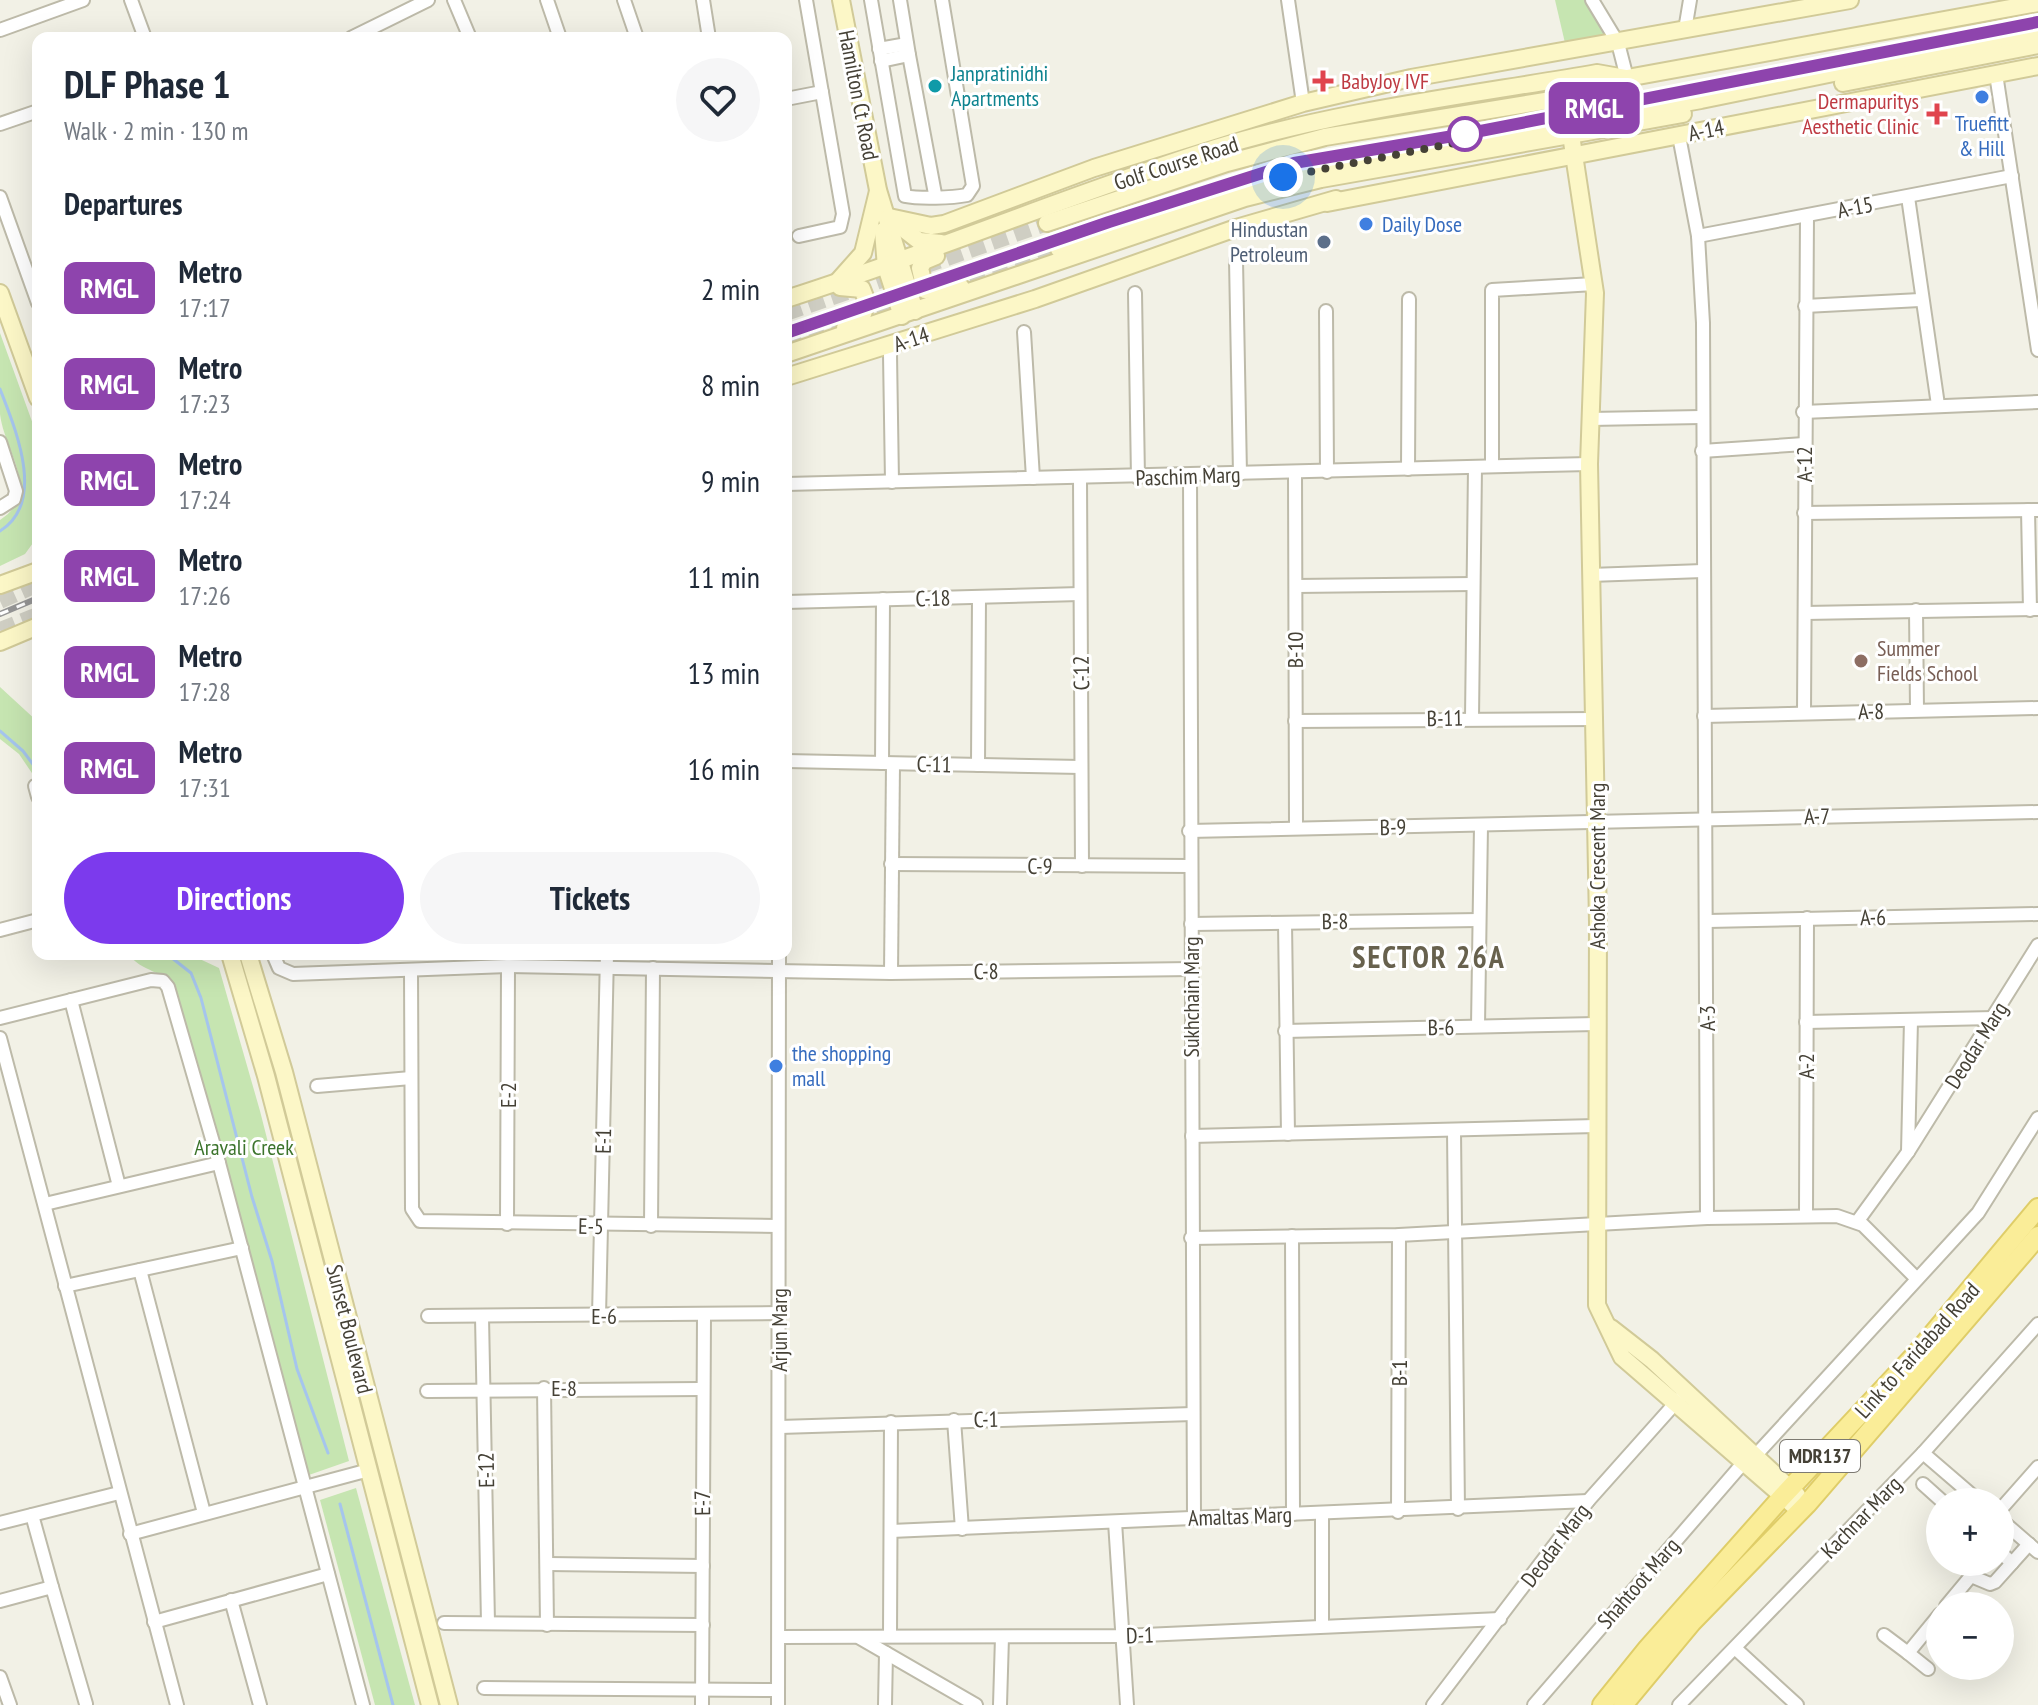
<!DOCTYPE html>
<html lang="en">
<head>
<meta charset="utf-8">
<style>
	:root { --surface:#fff; --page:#f6f6f7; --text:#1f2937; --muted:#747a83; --accent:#7c3aed }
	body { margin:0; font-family:"PT Sans Narrow",sans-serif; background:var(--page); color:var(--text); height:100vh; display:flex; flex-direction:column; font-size:30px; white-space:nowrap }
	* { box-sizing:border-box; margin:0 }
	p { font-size:26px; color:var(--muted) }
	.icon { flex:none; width:44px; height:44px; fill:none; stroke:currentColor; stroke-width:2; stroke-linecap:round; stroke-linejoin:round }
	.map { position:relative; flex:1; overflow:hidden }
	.side { position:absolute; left:32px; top:32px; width:760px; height:928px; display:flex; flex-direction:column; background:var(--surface); border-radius:16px; box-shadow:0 8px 32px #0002 }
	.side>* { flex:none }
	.badge { padding:0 16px; border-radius:12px; font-size:28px; line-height:52px }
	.fabs { position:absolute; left:1926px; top:1488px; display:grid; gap:16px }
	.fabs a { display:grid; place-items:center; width:88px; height:88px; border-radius:50%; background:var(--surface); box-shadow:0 8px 32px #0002; font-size:40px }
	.you { position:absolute; width:40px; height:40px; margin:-20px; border:6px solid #fff; border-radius:50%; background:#1a73e8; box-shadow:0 0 0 12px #1a73e833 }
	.map>.badge { position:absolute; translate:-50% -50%; box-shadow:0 0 0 4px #fff }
	h2 { padding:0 32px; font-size:30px; line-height:72px }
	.round { display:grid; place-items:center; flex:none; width:84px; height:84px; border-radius:42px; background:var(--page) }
	.headline { display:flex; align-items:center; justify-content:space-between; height:136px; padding:0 32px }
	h1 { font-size:38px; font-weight:700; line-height:60px }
	.button { display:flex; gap:16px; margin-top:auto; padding:16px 32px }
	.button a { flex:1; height:92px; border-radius:48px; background:var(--accent); color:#fff; font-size:32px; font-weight:700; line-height:92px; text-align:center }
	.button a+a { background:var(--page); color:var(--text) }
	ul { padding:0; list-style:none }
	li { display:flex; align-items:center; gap:24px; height:96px; padding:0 32px }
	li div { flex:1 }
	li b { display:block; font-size:30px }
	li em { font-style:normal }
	li .badge { min-width:88px; font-weight:700; text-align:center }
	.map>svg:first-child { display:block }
</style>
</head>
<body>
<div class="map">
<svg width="2038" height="1705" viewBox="0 0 2038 1705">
	<rect width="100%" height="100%" fill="#f2f1e6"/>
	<g fill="#c6e5b1">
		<polygon points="1555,0 1589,0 1612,39 1565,43"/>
		<path d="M0,333l38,105v98l-13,18 -25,12v-46c43,-28 4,-69 0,-106 0,-26 0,-54 0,-81z"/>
		<polygon points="0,687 38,722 38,782 19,754 0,739"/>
		<path d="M129,954h60l30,14 41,143 89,350 -43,15 -130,-487c-11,-19 -36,-17 -47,-35z"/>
		<polygon points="356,1488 415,1705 375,1705 320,1500"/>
	</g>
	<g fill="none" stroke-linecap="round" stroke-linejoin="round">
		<g stroke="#a5c5ed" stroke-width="3">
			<path d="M0,389c15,39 47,113 0,142"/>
			<polyline points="0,731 23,751 38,771"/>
			<polyline points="167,954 191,973 201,998 252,1197 272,1261 297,1369 328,1453"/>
			<polyline points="340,1504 393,1705"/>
		</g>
		<g stroke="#cfcec3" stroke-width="16" stroke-dasharray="16 8" stroke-linecap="butt">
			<polyline points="924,266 1047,223"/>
			<polyline points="947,288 1059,249"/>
			<polyline points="786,313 902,273"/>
			<polyline points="786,343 910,301"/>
			<polyline points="0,601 38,584"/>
			<polyline points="0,630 38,615"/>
		</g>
		<g stroke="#bdbaa9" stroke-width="16">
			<g id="street">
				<polyline points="131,0 145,38"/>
				<polyline points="454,0 470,38"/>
				<polyline points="547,0 560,38"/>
				<polyline points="624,0 637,38"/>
				<polyline points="703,0 709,38"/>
				<path d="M871,0l34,196c14,3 47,2 62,-1l6,-9 -31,-186"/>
				<polyline points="1288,0 1303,103"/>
				<polyline points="1592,0 1618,43 1627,78"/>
				<polyline points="0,30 83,0"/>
				<polyline points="1685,30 1690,0"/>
				<polyline points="351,38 428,0"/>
				<polyline points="879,49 907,44"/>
				<polyline points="909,55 935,194"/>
				<polyline points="881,61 909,55 900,0"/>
				<polyline points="1996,74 2038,350"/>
				<polyline points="786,99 822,92"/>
				<polyline points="0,124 38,111"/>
				<polyline points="1679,136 1698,236 1703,323 1707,1218"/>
				<polyline points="0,197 38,303"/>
				<polyline points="1908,197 1938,405"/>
				<polyline points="799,236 840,227 843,214 806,0"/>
				<polyline points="1698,236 2012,176"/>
				<polyline points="1236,260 1240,474"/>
				<polyline points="1135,293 1138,478"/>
				<polyline points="1805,306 1920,300"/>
				<polyline points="1326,311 1327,472"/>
				<polyline points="1024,332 1033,478"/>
				<polyline points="890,354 892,482"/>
				<polyline points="1803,412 2038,402"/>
				<polyline points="1590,419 1701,417"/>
				<polyline points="0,442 16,491 14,499 0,508"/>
				<polyline points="1702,451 1804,444"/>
				<polyline points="1492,466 1492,290 1594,284"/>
				<polyline points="1408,469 1409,299"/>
				<polyline points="1295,472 1296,828"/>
				<polyline points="1190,476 1194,1518"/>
				<polyline points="1080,479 1082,866"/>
				<polyline points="786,484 1589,464"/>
				<polyline points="2028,510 2030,610"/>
				<polyline points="1804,513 2038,510"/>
				<polyline points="1590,575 1703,571"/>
				<polyline points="1296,586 1473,584"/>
				<polyline points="786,602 1080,594"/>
				<polyline points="1916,610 1917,710"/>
				<polyline points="1805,613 2038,609"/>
				<polyline points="1804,712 1807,216"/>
				<polyline points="1704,716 2038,708"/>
				<polyline points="1472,718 1475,467"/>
				<polyline points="1295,721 1595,719"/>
				<polyline points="786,761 1081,767"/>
				<polyline points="882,763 883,599"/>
				<polyline points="978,765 979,597"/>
				<polyline points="35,786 38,797"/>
				<polyline points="1189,831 2038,812"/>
				<polyline points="891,864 1190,866"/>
				<polyline points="1708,921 2038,914"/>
				<polyline points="1285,923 1288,1134"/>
				<polyline points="1191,924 1479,920"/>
				<polyline points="0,930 38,920"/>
				<polyline points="273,954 279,968 293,974 508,966 891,973 1192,969"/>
				<polyline points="411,970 412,1209 420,1221 778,1226"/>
				<polyline points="891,973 893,764"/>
				<polyline points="71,1000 119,1186"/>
				<polyline points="0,1018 151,980 163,981 168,987 219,1163 363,1705"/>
				<polyline points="1806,1022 1994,1018"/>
				<polyline points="1478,1026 1481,826"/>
				<polyline points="1285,1031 1596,1024"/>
				<polyline points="0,1038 177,1705"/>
				<polyline points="317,1086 411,1078"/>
				<polyline points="1454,1131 1458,1509"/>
				<polyline points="1192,1136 1596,1126"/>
				<polyline points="1908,1152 1911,1020"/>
				<polyline points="45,1204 219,1163"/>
				<polyline points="1806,1214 1807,918"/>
				<polyline points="1857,1222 1908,1152 2038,945"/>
				<polyline points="507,1224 508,966"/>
				<polyline points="651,1226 653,968"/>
				<polyline points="1292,1236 1293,1514"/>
				<polyline points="1191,1238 1399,1235 1707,1218 1837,1216 1863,1225 1917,1279"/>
				<polyline points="140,1270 204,1513"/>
				<polyline points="65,1286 242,1248"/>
				<polyline points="428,1316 780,1313"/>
				<polyline points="599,1316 607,954"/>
				<polyline points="482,1317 488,1623"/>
				<polyline points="544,1388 547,1625"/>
				<polyline points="427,1391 701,1389"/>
				<polyline points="954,1420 962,1529"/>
				<polyline points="780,1427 1193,1414"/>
				<polyline points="1923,1453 1980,1502"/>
				<polyline points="1755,1456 1978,1213 2038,1118"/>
				<polyline points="1923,1484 1943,1502"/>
				<polyline points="2000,1510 2038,1467"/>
				<polyline points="1398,1512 1399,1235"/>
				<polyline points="1322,1513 1322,1626"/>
				<polyline points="32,1515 52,1587"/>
				<polyline points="2000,1519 2038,1552"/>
				<polyline points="1115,1522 1127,1705"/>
				<polyline points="0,1523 119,1493"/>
				<polyline points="891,1531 1588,1501"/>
				<polyline points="130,1534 369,1470"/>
				<polyline points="2000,1552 2012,1563"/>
				<polyline points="548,1564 703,1566"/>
				<polyline points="231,1600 260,1705"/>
				<polyline points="0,1601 52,1587 86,1704"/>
				<polyline points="1946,1606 1971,1576 1990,1584 1995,1582 2029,1544"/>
				<polyline points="154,1622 328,1574"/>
				<polyline points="444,1623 703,1625"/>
				<polyline points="1884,1635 1908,1653 1940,1614"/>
				<polyline points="890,1636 891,1422"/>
				<polyline points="780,1637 1122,1636 1500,1619"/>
				<polyline points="860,1638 976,1705"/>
				<polyline points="1736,1649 1797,1705"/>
				<polyline points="1908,1653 1928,1669"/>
				<polyline points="0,1677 10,1705"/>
				<polyline points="484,1688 778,1690"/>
				<polyline points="702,1705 704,1316"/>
				<polyline points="778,1705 779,954"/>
				<polyline points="885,1705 886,1653"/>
				<polyline points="1000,1705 1002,1637"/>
				<polyline points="1433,1705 1588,1501 1679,1399"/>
				<polyline points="1534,1705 1744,1462"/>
				<polyline points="1679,1705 1923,1453 2038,1324"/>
			</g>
		</g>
		<g stroke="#d1ca98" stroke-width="20">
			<g id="secondary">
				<polyline points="841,0 878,190 915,311"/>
				<polyline points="1843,83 2038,45"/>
				<polyline points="1611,127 1683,114"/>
				<polyline points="1571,135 1595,293 1589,464 1598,922 1597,1305 1622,1357 1800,1511"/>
				<polyline points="1327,203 2038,66"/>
				<polyline points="889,217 931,226 944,224 1094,168 1303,103 1411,78 1850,0"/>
				<polyline points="892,220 919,241 941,243"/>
				<polyline points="1047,223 1227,163 1325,137 1594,93 1627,78 2038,3"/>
				<polyline points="883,231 886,267 902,316"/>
				<polyline points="1059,249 1231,189 1309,170 1701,100 2038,31"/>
				<polyline points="936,256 924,261 920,268 925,290 961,287"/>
				<polyline points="839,280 863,253 878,191"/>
				<polyline points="840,287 862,289 867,302 862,317 845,328"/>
				<polyline points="0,293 38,398"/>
				<path d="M786,299c145,-46 285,-105 430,-151 123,-38 255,-53 381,-75l28,5"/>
				<polyline points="786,354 1245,198 1321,179 1604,129 1624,115"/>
				<polyline points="786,377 1035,299 1236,228 1336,199"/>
				<polyline points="0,585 38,571"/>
				<polyline points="0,642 38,626"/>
				<polyline points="230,954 266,1076 430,1705"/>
				<polyline points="248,954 284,1072 449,1705"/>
				<polyline points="1611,1328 1652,1360 1797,1495"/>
			</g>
		</g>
		<g stroke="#dfcd68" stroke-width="22">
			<g id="primary">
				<polyline points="1602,1705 1648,1648 1782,1497 1916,1354 2038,1208"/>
				<polyline points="1623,1705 1692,1622 1807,1504 2038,1236"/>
			</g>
		</g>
		<use href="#street" stroke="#fff" stroke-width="12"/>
		<use href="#secondary" stroke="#fcf7c7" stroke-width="16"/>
		<use href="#primary" stroke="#faed98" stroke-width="18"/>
		<g stroke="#959595" stroke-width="6">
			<g id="rail">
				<polyline points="786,333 1109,222 1294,163 1465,134 2038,22"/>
				<polyline points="0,614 38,598"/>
			</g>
		</g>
		<use href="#rail" stroke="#fff" stroke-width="3" stroke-dasharray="9" stroke-linecap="butt"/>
	</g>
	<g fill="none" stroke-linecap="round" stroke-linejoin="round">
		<g stroke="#fff" stroke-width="18">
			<polyline id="line" points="786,333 1109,222 1294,163 1465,134 2038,22"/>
		</g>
		<use href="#line" stroke="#8e44ad" stroke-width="12"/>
		<polyline stroke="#454136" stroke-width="8" stroke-dasharray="0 14.4" points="1283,177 1470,140 1465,134"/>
	</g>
	<g fill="#e0444e" stroke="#fff" stroke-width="3">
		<path d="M1319 69h8v8h8v8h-8v8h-8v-8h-8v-8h8z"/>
		<path d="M1933 102h8v8h8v8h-8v8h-8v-8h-8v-8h8z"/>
	</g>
	<circle fill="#0f9aa8" stroke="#fff" stroke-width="3" cx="935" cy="86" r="8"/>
	<g fill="#3f7fe0" stroke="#fff" stroke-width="3">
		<circle cx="1982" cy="97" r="8"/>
		<circle cx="1366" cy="224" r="8"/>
		<circle cx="776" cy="1066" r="8"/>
	</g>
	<circle fill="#fff" stroke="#8e44ad" stroke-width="4" cx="1465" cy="134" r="16"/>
	<circle fill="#5c6f8a" stroke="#fff" stroke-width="3" cx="1324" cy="242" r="8"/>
	<circle fill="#8d6e63" stroke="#fff" stroke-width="3" cx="1861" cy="661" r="8"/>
	<g text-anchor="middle" stroke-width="6" stroke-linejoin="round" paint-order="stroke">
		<rect fill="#fff" stroke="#7d7a72" stroke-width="2" x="1780" y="1440" width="80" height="32" rx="6"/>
		<g font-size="20" font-weight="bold" fill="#454136">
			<text x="1820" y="1463">MDR137</text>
		</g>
		<g font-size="22" fill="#0d838f" stroke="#fff" text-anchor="start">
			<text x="951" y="81">Janpratinidhi<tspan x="951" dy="25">Apartments</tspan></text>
		</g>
		<g font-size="22" fill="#be3a42" stroke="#fff" text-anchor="start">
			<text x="1341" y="89">BabyJoy IVF</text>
			<text x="1919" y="109" text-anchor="end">Dermapuritys<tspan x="1919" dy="25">Aesthetic Clinic</tspan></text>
		</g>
		<g font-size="22" fill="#454136" stroke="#fff">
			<text transform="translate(859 95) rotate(79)" y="8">Hamilton Ct Road</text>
			<text transform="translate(1706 130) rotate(-11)" y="8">A-14</text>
			<text transform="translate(1176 163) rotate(-18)" y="8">Golf Course Road</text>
			<text transform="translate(1855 207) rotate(-11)" y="8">A-15</text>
			<text transform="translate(911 339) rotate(-18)" y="8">A-14</text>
			<text transform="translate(1804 464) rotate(-90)" y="8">A-12</text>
			<text transform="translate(1188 476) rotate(-2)" y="8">Paschim Marg</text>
			<text transform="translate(933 598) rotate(-2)" y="8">C-18</text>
			<text transform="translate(1295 650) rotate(-90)" y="8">B-10</text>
			<text transform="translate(1081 673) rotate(-91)" y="8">C-12</text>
			<text transform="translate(1871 711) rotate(-1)" y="8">A-8</text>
			<text transform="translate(1445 718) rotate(-1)" y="8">B-11</text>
			<text transform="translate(934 764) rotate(1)" y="8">C-11</text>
			<text transform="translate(1817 816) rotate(-1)" y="8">A-7</text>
			<text transform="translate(1393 827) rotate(-1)" y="8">B-9</text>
			<text transform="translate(1040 866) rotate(1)" y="8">C-9</text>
			<text transform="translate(1597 866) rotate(-90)" y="8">Ashoka Crescent Marg</text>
			<text transform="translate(1873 917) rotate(-1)" y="8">A-6</text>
			<text transform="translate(1335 921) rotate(-1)" y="8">B-8</text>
			<text transform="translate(986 971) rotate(-1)" y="8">C-8</text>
			<text transform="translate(1191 997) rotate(-90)" y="8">Sukhchain Marg</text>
			<text transform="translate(1707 1018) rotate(-90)" y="8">A-3</text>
			<text transform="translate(1441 1027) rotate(-1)" y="8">B-6</text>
			<text transform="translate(1976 1045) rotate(-58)" y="8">Deodar Marg</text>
			<text transform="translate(1806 1066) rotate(-90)" y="8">A-2</text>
			<text transform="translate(508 1095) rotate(-90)" y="8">E-2</text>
			<text transform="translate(603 1141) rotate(-89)" y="8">E-1</text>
			<text transform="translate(591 1226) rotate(1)" y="8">E-5</text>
			<text x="604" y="1324">E-6</text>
			<text transform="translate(350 1329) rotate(76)" y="8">Sunset Boulevard</text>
			<text transform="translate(779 1330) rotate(-90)" y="8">Arjun Marg</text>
			<text transform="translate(1917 1350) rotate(-48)" y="8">Link to Faridabad Road</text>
			<text transform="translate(1399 1373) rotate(-90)" y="8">B-1</text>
			<text x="564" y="1396">E-8</text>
			<text transform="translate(986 1419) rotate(-1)" y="8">C-1</text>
			<text transform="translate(486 1470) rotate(-91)" y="8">E-12</text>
			<text transform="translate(702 1503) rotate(-91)" y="8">E-7</text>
			<text transform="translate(1240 1516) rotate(-2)" y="8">Amaltas Marg</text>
			<text transform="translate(1861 1517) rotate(-46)" y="8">Kachnar Marg</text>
			<text transform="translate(1555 1545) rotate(-53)" y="8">Deodar Marg</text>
			<text transform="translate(1638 1583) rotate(-49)" y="8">Shahtoot Marg</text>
			<text transform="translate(1140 1635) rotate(-2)" y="8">D-1</text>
		</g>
		<g font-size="22" fill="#366cbe" stroke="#fff" text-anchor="start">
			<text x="1982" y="131" text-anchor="middle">Truefitt<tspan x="1982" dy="25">&amp; Hill</tspan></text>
			<text x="1382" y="232">Daily Dose</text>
			<text x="792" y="1061">the shopping<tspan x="792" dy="25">mall</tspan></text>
		</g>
		<g font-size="22" fill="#4e5e75" stroke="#fff" text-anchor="end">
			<text x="1308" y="237">Hindustan<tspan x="1308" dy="25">Petroleum</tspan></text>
		</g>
		<g font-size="22" fill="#785e54" stroke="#fff" text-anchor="start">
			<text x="1877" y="656">Summer<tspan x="1877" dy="25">Fields School</tspan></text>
		</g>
		<g font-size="22" fill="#3c742c" stroke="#fff">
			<text x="244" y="1155">Aravali Creek</text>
		</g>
		<g font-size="30" font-weight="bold" letter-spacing="2" fill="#67614d" stroke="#fff">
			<text x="1429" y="968">SECTOR 26A</text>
		</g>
	</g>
</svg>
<div class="fabs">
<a>+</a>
<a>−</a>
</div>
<div class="you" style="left:1283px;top:177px"></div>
<b class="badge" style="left:1594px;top:108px;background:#8e44ad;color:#fff">RMGL</b>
<section class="side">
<div class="headline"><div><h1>DLF Phase 1</h1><p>Walk · 2 min · 130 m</p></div><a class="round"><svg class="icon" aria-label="heart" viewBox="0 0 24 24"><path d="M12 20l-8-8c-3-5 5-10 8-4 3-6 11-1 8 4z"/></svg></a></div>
<h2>Departures</h2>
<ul>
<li><span class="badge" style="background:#8e44ad;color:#fff">RMGL</span><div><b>Metro</b><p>17:17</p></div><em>2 min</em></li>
<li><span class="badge" style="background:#8e44ad;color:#fff">RMGL</span><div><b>Metro</b><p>17:23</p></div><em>8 min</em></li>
<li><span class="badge" style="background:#8e44ad;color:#fff">RMGL</span><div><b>Metro</b><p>17:24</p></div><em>9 min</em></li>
<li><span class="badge" style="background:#8e44ad;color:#fff">RMGL</span><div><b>Metro</b><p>17:26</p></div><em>11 min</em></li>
<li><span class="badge" style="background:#8e44ad;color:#fff">RMGL</span><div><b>Metro</b><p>17:28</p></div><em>13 min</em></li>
<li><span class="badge" style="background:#8e44ad;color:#fff">RMGL</span><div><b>Metro</b><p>17:31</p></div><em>16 min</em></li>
</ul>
<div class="button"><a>Directions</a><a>Tickets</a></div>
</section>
</div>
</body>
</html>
